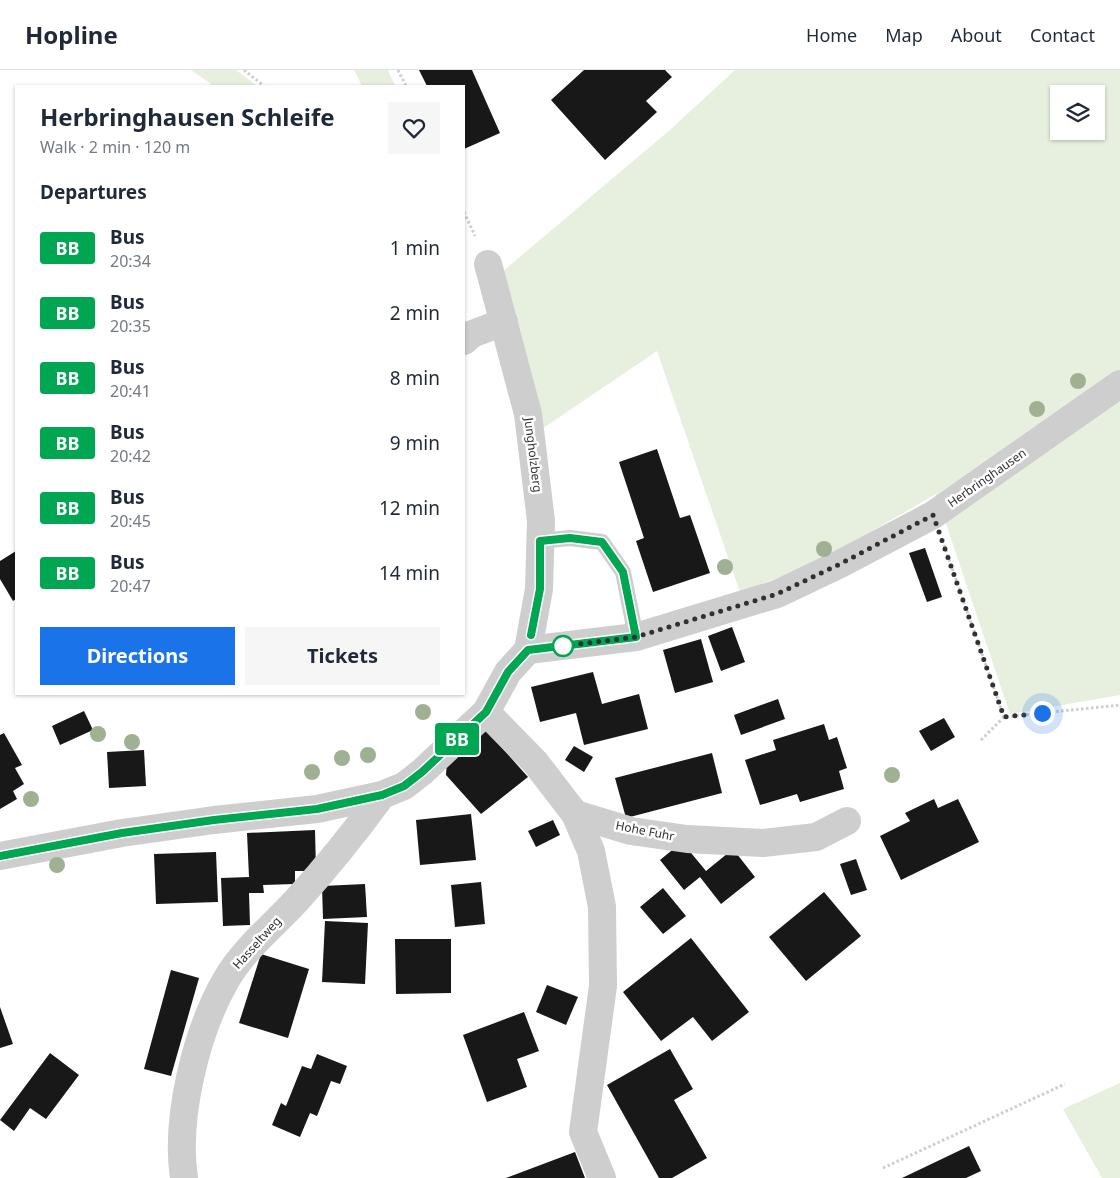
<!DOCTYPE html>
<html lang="en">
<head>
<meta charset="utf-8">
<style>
	:root { --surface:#fff; --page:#f6f6f7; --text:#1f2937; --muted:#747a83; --line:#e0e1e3; --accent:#1a73e8 }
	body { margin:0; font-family:"Noto Sans",sans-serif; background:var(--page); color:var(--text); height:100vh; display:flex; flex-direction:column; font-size:19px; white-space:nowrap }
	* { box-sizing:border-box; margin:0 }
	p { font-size:16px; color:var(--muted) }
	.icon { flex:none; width:28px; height:28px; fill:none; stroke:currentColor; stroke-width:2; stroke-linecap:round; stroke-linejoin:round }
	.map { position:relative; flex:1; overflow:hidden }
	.panel { position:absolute; left:15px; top:15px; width:450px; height:610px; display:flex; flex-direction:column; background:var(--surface); border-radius:0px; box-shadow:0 1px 4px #0004 }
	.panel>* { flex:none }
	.badge { padding:0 10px; border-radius:4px; font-size:18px; line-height:32px }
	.buttons { position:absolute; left:1050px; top:15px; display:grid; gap:10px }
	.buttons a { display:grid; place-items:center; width:55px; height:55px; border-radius:0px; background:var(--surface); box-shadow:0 1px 4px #0004; font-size:25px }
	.you { position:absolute; width:25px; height:25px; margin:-12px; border:4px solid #fff; border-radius:50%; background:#1a73e8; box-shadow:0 0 0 8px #1a73e833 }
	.map>.badge { position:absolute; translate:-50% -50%; box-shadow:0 0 0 2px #fff }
	h2 { padding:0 25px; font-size:19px; line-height:45px }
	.round { display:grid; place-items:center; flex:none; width:52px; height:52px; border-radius:0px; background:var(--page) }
	.summary { display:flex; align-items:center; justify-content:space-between; height:85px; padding:0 25px }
	h1 { font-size:24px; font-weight:700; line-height:38px }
	.cta { display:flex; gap:10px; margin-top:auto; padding:10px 25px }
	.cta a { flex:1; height:58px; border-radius:0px; background:var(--accent); color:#fff; font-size:20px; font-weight:700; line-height:58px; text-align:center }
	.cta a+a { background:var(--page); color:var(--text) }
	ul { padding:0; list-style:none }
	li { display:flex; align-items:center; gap:15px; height:65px; padding:0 25px }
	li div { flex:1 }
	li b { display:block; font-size:19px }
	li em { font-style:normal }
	li .badge { min-width:55px; font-weight:700; text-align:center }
	header { display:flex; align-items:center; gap:30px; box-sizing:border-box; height:70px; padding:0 25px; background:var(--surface); border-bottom:1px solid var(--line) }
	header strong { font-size:24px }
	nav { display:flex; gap:28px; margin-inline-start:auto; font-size:18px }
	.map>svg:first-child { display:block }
</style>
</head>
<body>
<header>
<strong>Hopline</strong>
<nav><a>Home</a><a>Map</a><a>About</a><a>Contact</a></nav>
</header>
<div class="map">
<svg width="1120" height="1108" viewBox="0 0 1120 1108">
	<rect width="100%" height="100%" fill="#fff"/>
	<g fill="#e7efdf" fill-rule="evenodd">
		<polygon points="191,0 236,0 257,16 214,16"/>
		<polygon points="354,0 388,0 395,16 362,16"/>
		<path d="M735,0h385v625l-110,19 -74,-220 -123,71 -73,27 -83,-241 -118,80 -37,-159 169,-143zM1059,24h37v37h-37z"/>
		<polygon points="1120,1013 1120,1108 1102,1108 1063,1039"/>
	</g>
	<g fill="#181818">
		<polygon points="419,0 472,0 500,63 464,79 464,16 427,16"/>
		<polygon points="584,0 665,0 672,7 646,31 657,42 605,90 551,30"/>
		<polygon points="657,379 680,448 690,445 710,503 653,522 636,471 644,468 619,392"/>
		<polygon points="925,478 942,527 927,532 909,483"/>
		<polygon points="16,481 16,529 13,531 0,509 0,491"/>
		<polygon points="732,557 745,592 721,601 708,566"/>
		<polygon points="701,569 713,612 675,623 663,580"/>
		<polygon points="593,602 602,634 639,624 648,659 584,675 576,643 540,652 531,617"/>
		<polygon points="778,629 785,649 741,665 734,645"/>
		<polygon points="84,641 93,660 60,675 52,656"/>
		<polygon points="944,648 955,667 931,681 919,661"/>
		<polygon points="824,654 829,670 837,667 847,698 839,701 844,719 800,732 797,724 760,735 745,690 776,680 773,670"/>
		<polygon points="486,660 528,707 481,744 446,705 447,691"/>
		<polygon points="4,663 22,695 15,698 24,714 13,721 17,729 0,739 0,665"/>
		<polygon points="574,676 593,687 584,702 565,690"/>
		<polygon points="144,680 146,716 109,718 107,682"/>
		<polygon points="712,683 722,723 626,748 615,708"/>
		<polygon points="934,729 938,738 958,729 979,772 901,810 880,766 910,751 905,743"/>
		<polygon points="471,744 476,790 420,795 416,750"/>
		<polygon points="553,750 560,765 536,777 528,761"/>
		<polygon points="315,760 316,801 295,801 295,814 263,815 264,823 249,823 250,855 223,856 221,808 249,807 247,763"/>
		<polygon points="682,772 706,801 733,779 755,807 721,834 700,807 684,820 660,790"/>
		<polygon points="216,782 218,832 156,834 154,784"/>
		<polygon points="856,789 867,820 851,825 840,794"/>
		<polygon points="481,812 485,854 455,857 451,815"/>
		<polygon points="365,814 367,847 323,849 322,816"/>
		<polygon points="663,818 686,846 663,864 640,837"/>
		<polygon points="824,822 861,866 806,911 769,867"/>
		<polygon points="325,851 368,853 365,914 322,912"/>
		<polygon points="691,868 749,942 712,971 693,947 661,971 623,922"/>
		<polygon points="395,869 451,869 451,923 396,924"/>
		<polygon points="261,884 309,899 288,968 239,953"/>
		<polygon points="171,900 199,908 171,1006 144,999"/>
		<polygon points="547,915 578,927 566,955 536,942"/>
		<polygon points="0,937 13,974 0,978"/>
		<polygon points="524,942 539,981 517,989 527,1017 487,1032 463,965"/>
		<polygon points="670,979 693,1019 674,1030 707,1088 672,1108 659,1108 607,1015"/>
		<polygon points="50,983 79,1005 46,1049 30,1038 14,1061 0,1050"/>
		<polygon points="317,984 347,996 340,1014 331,1011 317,1046 310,1043 300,1067 272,1055 281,1033 286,1036 302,996 311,999"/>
		<polygon points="969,1076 981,1101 966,1108 902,1108"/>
		<polygon points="575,1082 585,1108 506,1108"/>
	</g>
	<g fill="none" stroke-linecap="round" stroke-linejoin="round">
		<g stroke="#cecece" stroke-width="3" stroke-dasharray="2.5 2.5" stroke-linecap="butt">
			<polyline points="244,0 264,16"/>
			<polyline points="398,0 406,16"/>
			<polyline points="464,142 475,166"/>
			<polyline points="944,475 1004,647"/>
			<polyline points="981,670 1004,647 1120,635"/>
			<polyline points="883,1098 1065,1014"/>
		</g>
		<polyline stroke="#cecece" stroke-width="16" points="540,471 570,468 602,472 623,502 636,567"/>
		<g stroke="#cecece" stroke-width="28">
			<polyline points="488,194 528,344 541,451 539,519 528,580"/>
			<polyline points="464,271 472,264 504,252"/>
			<polyline points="486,642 535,692 575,744 631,761 687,769 763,773 816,767 847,751"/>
			<polyline points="575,744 591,781 602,837 603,916 583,1062 602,1108"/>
			<polyline points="0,786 122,763 214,750 317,739 382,725 404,716 422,702 486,642 508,602 528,580 636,567 777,524 840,494 933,445 1120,314"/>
			<path d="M184,1108c-9,-60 12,-146 42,-198 17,-30 47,-54 70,-79 31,-34 59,-69 86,-106"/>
		</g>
	</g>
	<g fill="#a0b193">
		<circle cx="1078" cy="311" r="8"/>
		<circle cx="1037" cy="339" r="8"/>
		<circle cx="824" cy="479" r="8"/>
		<circle cx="725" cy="497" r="8"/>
		<circle cx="423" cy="642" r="8"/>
		<circle cx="98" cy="664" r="8"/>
		<circle cx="132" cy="672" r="8"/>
		<circle cx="368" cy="685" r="8"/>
		<circle cx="342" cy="688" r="8"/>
		<circle cx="312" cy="702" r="8"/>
		<circle cx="892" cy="705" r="8"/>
		<circle cx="31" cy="729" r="8"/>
		<circle cx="57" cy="795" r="8"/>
	</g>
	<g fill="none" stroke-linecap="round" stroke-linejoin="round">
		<g stroke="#fff" stroke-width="11">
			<polyline id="line" points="0,786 122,763 214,750 317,739 382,725 404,716 422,702 486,642 508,602 528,580 636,567 623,502 602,472 570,468 540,471 540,519 531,565"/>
		</g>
		<use href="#line" stroke="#00a651" stroke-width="8"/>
		<polyline stroke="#313131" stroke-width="5" stroke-dasharray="0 9" points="563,576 636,567 777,524 840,494 933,445 1004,647 1042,643"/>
	</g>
	<circle fill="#fff" stroke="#00a651" stroke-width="2.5" cx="563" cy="576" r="10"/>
	<g text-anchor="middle" stroke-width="5" stroke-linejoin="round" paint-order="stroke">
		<g font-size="12" fill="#313131" stroke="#fff">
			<text transform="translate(533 385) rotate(83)" y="4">Jungholzberg</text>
			<text transform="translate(987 408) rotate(-35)" y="4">Herbringhausen</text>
			<text transform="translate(645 761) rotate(11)" y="4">Hohe Fuhr</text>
			<text transform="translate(257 873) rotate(-48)" y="4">Hasseltweg</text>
		</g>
	</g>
</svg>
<div class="buttons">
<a><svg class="icon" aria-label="layers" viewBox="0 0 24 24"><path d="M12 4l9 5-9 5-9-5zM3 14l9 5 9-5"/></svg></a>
</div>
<div class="you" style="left:1042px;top:643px"></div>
<b class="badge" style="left:457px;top:669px;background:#00a651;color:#fff">BB</b>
<section class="panel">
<div class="summary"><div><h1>Herbringhausen Schleife</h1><p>Walk · 2 min · 120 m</p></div><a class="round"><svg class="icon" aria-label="heart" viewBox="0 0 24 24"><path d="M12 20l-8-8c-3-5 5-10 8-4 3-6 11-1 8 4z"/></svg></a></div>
<h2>Departures</h2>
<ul>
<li><span class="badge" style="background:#00a651;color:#fff">BB</span><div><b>Bus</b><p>20:34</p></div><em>1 min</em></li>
<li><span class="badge" style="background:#00a651;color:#fff">BB</span><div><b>Bus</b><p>20:35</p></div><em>2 min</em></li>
<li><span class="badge" style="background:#00a651;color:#fff">BB</span><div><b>Bus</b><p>20:41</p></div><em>8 min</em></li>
<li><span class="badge" style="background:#00a651;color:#fff">BB</span><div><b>Bus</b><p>20:42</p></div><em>9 min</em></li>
<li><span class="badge" style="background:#00a651;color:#fff">BB</span><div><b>Bus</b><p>20:45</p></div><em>12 min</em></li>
<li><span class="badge" style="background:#00a651;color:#fff">BB</span><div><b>Bus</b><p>20:47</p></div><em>14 min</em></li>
</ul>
<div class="cta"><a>Directions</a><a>Tickets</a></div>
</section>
</div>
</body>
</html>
